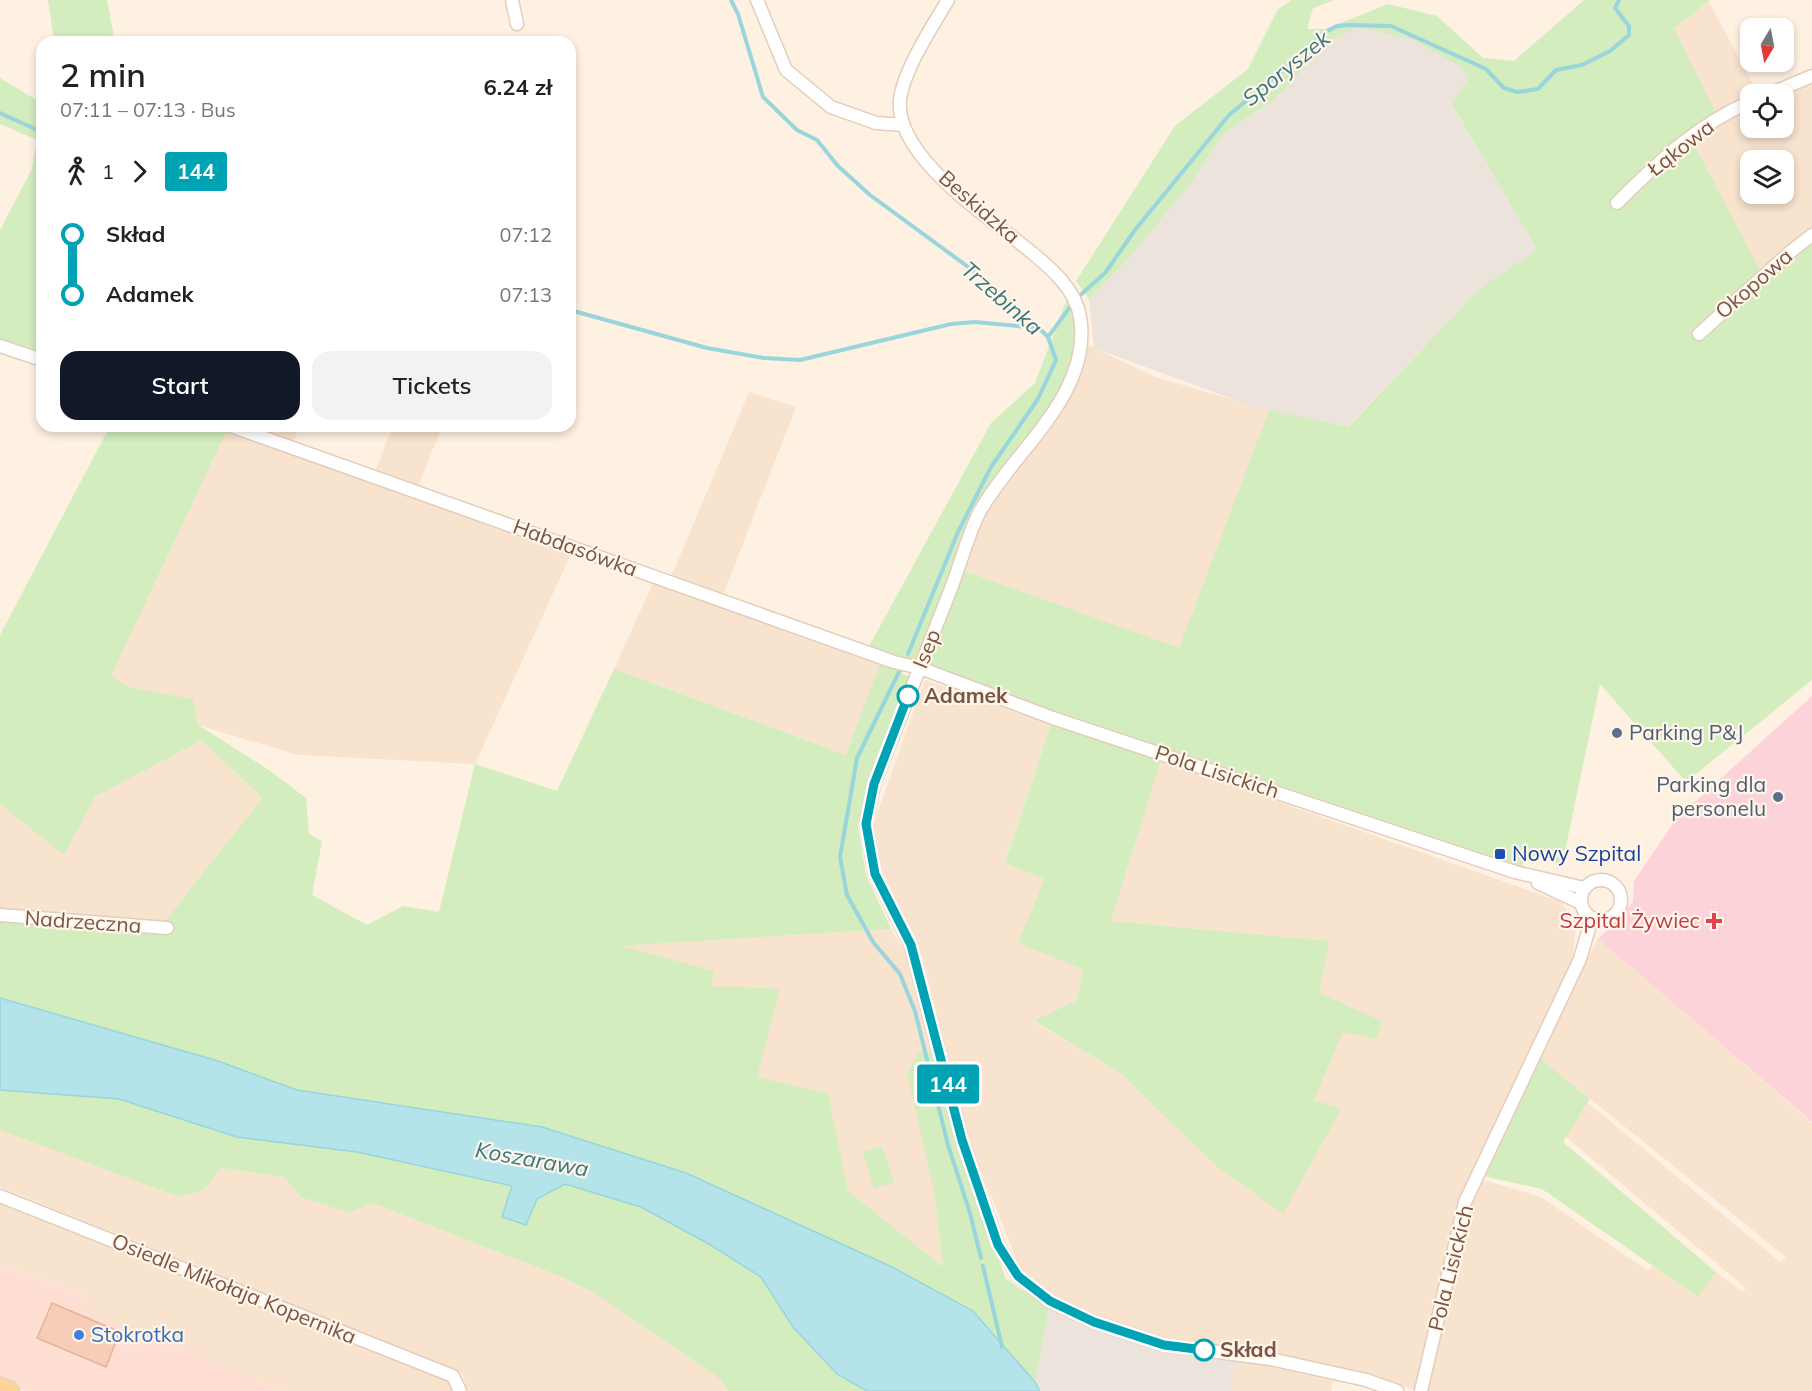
<!DOCTYPE html>
<html lang="en">
<head>
<meta charset="utf-8">
<style>
	:root { --surface:#fff; --page:#f2f2f2; --text:#222; --muted:#767676; --accent:#111827 }
	body { margin:0; font-family:Mulish,sans-serif; background:var(--page); color:var(--text); height:100vh; display:flex; flex-direction:column; font-size:22px; white-space:nowrap }
	* { box-sizing:border-box; margin:0 }
	p { font-size:20px; color:var(--muted) }
	.icon { flex:none; width:33px; height:33px; fill:none; stroke:currentColor; stroke-width:2; stroke-linecap:round; stroke-linejoin:round }
	.map { position:relative; flex:1; overflow:hidden }
	.details { position:absolute; left:36px; top:36px; width:540px; height:396px; display:flex; flex-direction:column; background:var(--surface); border-radius:18px; box-shadow:0 3px 9px #0003 }
	.details>* { flex:none }
	.badge { padding:0 12px; border-radius:4px; font-size:21px; line-height:39px }
	.needle { width:39px; rotate:190deg }
	.fabs { position:absolute; left:1740px; top:18px; display:grid; gap:12px }
	.fabs a { display:grid; place-items:center; width:54px; height:54px; border-radius:12px; background:var(--surface); box-shadow:0 3px 9px #0003; font-size:30px }
	.map>.badge { position:absolute; translate:-50% -50%; box-shadow:0 0 0 3px #fff }
	.legs { display:flex; align-items:center; gap:9px; height:66px; padding:0 24px; font-size:20px }
	.legs p { margin-inline-start:auto }
	.head { display:flex; align-items:center; justify-content:space-between; height:102px; padding:0 24px }
	h1 { font-size:33px; font-weight:600; line-height:45px }
	.cta { display:flex; gap:12px; margin-top:auto; padding:12px 24px }
	.cta a { flex:1; height:69px; border-radius:18px; background:var(--accent); color:#fff; font-size:24px; font-weight:600; line-height:69px; text-align:center }
	.cta a+a { background:var(--page); color:var(--text) }
	ul { padding:0 24px; list-style:none }
	li { display:flex; align-items:center; gap:21px; height:60px; font-size:22px }
	li i { display:grid; place-items:center; width:9px; height:100%; margin:0 8px; background:currentColor }
	li i::after { content:''; width:15px; height:15px; margin:-8px; border:4px solid; border-radius:50%; background:var(--surface) }
	li p { margin-inline-start:auto }
	li:first-child i { background:linear-gradient(#0000 50%,currentColor 0) }
	li:last-child i { background:linear-gradient(currentColor 50%,#0000 0) }
	.map>svg:first-child { display:block }
</style>
</head>
<body>
<div class="map">
<svg width="1812" height="1391" viewBox="0 0 1812 1391">
	<rect width="100%" height="100%" fill="#fef1e1"/>
	<g fill="#f7e3ce" fill-rule="evenodd">
		<polygon points="1709,2 1758,94 1750,94 1750,102 1718,118 1674,28"/>
		<path d="M1812,78v157l-52,35 -66,-126 38,-28 18,-8v20h34v-34h-5zM1750,160h34v34h-34z"/>
		<polygon points="1080,341 1155,377 1269,410 1179,649 959,569 979,513"/>
		<polygon points="749,392 796,407 721,600 669,582"/>
		<polygon points="230,426 300,426 291,447"/>
		<polygon points="393,426 442,426 416,492 373,477"/>
		<polygon points="227,430 572,552 475,764 298,755 198,725 193,699 129,687 111,676"/>
		<polygon points="654,581 881,661 847,755 614,669"/>
		<polygon points="925,680 1051,724 1005,862 1045,879 1019,943 1083,969 1077,1000 1034,1022 1120,1073 1214,1164 1341,1110 1314,1100 1343,1032 1318,993 1328,941 1111,921 1161,760 1561,902 1576,922 1573,958 1458,1200 1416,1391 1368,1373 1271,1353 1163,1339 1095,1316 1052,1295 1021,1271 967,1136 923,959 882,869 874,823"/>
		<polygon points="202,740 262,798 163,924 0,912 0,804 64,854 95,797"/>
		<polygon points="891,929 911,961 933,1053 934,1191 943,1268 848,1191 828,1093 757,1077 710,986 715,971 618,946"/>
		<polygon points="1598,939 1812,1123 1812,1391 1421,1391 1476,1178 1541,1197 1648,1271 1652,1266 1698,1297 1716,1272 1743,1292 1746,1288 1566,1137 1588,1103 1780,1262 1786,1257 1535,1054"/>
		<polygon points="0,1130 179,1197 204,1190 221,1168 284,1177 301,1197 373,1203 562,1277 598,1295 720,1379 728,1391 468,1391 462,1373 0,1187"/>
		<polygon points="0,1202 448,1381 453,1391 283,1391 142,1336 79,1309 84,1296 0,1264"/>
		<polygon points="1235,1362 1270,1366 1333,1381 1331,1391 1231,1391"/>
	</g>
	<polygon fill="#ffdfd4" points="0,1264 84,1296 80,1309 283,1391 26,1391 0,1381"/>
	<g fill="#ece3dc">
		<polygon points="1359,27 1413,40 1461,67 1469,77 1452,106 1537,250 1480,288 1347,427 1257,408 1094,348 1089,299 1130,257 1192,182 1223,134 1276,98 1329,41"/>
		<polygon points="1049,1308 1092,1328 1162,1352 1235,1362 1231,1391 1042,1391 1035,1382"/>
	</g>
	<polygon fill="#fdd3da" points="1812,696 1812,1122 1598,939 1633,902 1634,881 1676,819"/>
	<g fill="#d3edbe">
		<polygon points="48,0 107,0 115,42 54,40"/>
		<polygon points="1291,0 1334,0 1313,8 1307,29 1326,29 1388,4 1437,16 1483,58 1514,61 1584,0 1711,0 1674,28 1716,113 1612,207 1617,209 1694,144 1760,270 1699,334 1812,241 1812,680 1686,782 1600,684 1562,865 1529,855 1521,867 1146,753 1161,760 1111,921 1329,941 1319,993 1382,1021 1377,1039 1343,1032 1314,1100 1341,1109 1283,1214 1214,1164 1120,1073 1034,1021 1077,1000 1083,969 1018,943 1045,879 1005,863 1051,724 920,668 866,652 991,423 1035,383 1070,291 1080,341 1061,401 979,513 959,569 1179,648 1269,410 1348,427 1480,288 1537,250 1452,105 1469,77 1461,67 1413,40 1359,27 1329,41 1276,98 1223,134 1192,182 1130,257 1089,299 1076,281 1175,126 1248,69 1278,9"/>
		<polygon points="0,78 42,103 42,360 0,346 0,230 32,169 37,140 0,124"/>
		<polygon points="110,426 218,426 227,430 111,676 129,687 193,699 198,725 272,772 306,798 309,834 322,841 312,895 367,925 403,906 439,912 475,764 557,791 614,669 846,755 881,661 909,677 858,825 866,875 891,929 620,946 715,971 710,986 780,989 757,1077 828,1093 848,1191 943,1267 934,1191 907,1073 918,1054 933,1053 955,1138 1006,1279 1049,1308 1035,1382 973,1311 542,1127 297,1090 218,1061 0,998 0,912 163,924 262,798 202,740 95,797 64,855 0,804 0,635"/>
		<polygon points="1535,1054 1590,1099 1563,1142 1716,1272 1698,1297 1542,1189 1487,1177 1484,1163"/>
		<polygon points="0,1090 119,1099 237,1137 357,1152 513,1187 502,1217 526,1225 537,1199 565,1184 641,1207 709,1244 761,1277 793,1327 837,1374 867,1391 728,1391 720,1379 598,1295 562,1277 373,1203 349,1213 301,1197 284,1177 221,1168 204,1190 179,1197 0,1130"/>
		<polygon points="882,1146 894,1182 874,1188 863,1152"/>
	</g>
	<polygon fill="#b4e4e9" stroke="#99d5dc" stroke-width="1.5" points="0,998 218,1061 297,1090 542,1127 686,1173 892,1267 973,1311 1035,1382 1040,1391 867,1391 837,1374 793,1327 761,1277 709,1244 641,1207 565,1184 537,1199 526,1225 502,1217 512,1186 357,1152 237,1137 119,1099 0,1090"/>
	<g fill="none" stroke-linecap="round" stroke-linejoin="round">
		<g stroke="#99d5dc" stroke-width="4">
			<polyline points="731,0 738,14 763,97 797,130 817,140 838,166 870,195 971,269 1039,328 1048,337 1056,360 1038,399 991,467 958,532 908,654"/>
			<polyline points="0,113 42,132"/>
			<polyline points="570,310 707,348 764,358 800,360 951,324 975,322 1038,328"/>
			<polyline points="1048,337 1076,299 1105,273 1135,230 1229,115 1288,66 1323,33 1337,26 1347,25 1391,26 1486,69 1504,88 1517,92 1538,89 1556,70 1582,65 1610,51 1629,35 1629,26 1615,8 1619,0"/>
			<polyline points="901,668 857,758 840,857 847,895 873,942 900,974 915,1011 948,1145 970,1213 981,1258"/>
			<polyline points="983,1266 1002,1347"/>
		</g>
	</g>
	<polygon fill="#f6cdb6" stroke="#eab295" stroke-width="1.5" points="52,1303 120,1332 106,1367 37,1338"/>
	<g fill="none" stroke-linecap="round" stroke-linejoin="round">
		<g stroke="#e3cdbc" stroke-width="15">
			<g id="street">
				<polyline points="512,0 517,24"/>
				<polyline points="757,0 786,70 831,107 876,123 903,125"/>
				<path d="M948,0c-15,25 -45,71 -48,100 -6,57 92,119 131,152 20,16 45,38 49,65 13,78 -68,135 -101,196 -12,24 -19,53 -29,78 -25,64 -51,128 -76,193l-8,39 9,51 36,72 51,194 36,105 20,31 31,25 45,21 70,23 107,14 95,21 31,11"/>
				<polyline points="1769,94 1812,76"/>
				<path d="M1617,203c40,-40 81,-79 133,-101"/>
				<polyline points="1699,334 1789,253 1812,235"/>
				<polyline points="0,346 42,360"/>
				<polyline points="231,426 894,662 920,668 1053,718 1515,872 1584,888"/>
				<circle cx="1601" cy="900" r="20"/>
				<polyline points="1538,883 1581,903"/>
				<polyline points="0,915 167,928"/>
				<polyline points="0,1196 453,1376 460,1391"/>
				<polyline points="1421,1391 1465,1202 1580,959 1592,918"/>
			</g>
		</g>
		<g stroke="#dcd3cf" stroke-width="21">
			<polyline id="primary" points="0,1387 10,1391"/>
		</g>
		<use href="#street" stroke="#fff" stroke-width="12"/>
		<use href="#primary" stroke="#ffd497" stroke-width="18"/>
	</g>
	<g fill="none" stroke-linecap="round" stroke-linejoin="round">
		<g stroke="#fff" stroke-width="14">
			<polyline id="line-1" points="908,696 874,784 866,824 875,874 911,945 962,1140 998,1245 1018,1276 1050,1301 1094,1322 1164,1345 1204,1350"/>
		</g>
		<use href="#line-1" stroke="#00a3b4" stroke-width="9"/>
	</g>
	<g fill="#fff" stroke="#00a3b4" stroke-width="3">
		<circle cx="908" cy="696" r="10"/>
		<circle cx="1204" cy="1350" r="10"/>
	</g>
	<g fill="#5c6f8a" stroke="#fff5e9" stroke-width="2">
		<circle cx="1617" cy="733" r="6"/>
		<circle cx="1778" cy="797" r="6"/>
	</g>
	<rect fill="#1a4fb4" stroke="#fff5e9" stroke-width="2" x="1494" y="848" width="12" height="12" rx="3"/>
	<path fill="#e0444e" stroke="#fff5e9" stroke-width="2" d="M1711 912h6v6h6v6h-6v6h-6v-6h-6v-6h6z"/>
	<circle fill="#3f7fe0" stroke="#fff5e9" stroke-width="2" cx="79" cy="1335" r="6"/>
	<g text-anchor="middle" stroke-width="4.5" stroke-linejoin="round" paint-order="stroke">
		<g font-size="21" fill="#785545" stroke="#fff5e9">
			<text transform="translate(1681 148) rotate(-38)" y="7">Łąkowa</text>
			<text transform="translate(979 207) rotate(41)" y="7">Beskidzka</text>
			<text transform="translate(1754 284) rotate(-41)" y="7">Okopowa</text>
			<text transform="translate(575 548) rotate(20)" y="7">Habdasówka</text>
			<text transform="translate(927 649) rotate(-68)" y="7">Isep</text>
			<text transform="translate(1217 772) rotate(18)" y="7">Pola Lisickich</text>
			<text transform="translate(83 922) rotate(4)" y="7">Nadrzeczna</text>
			<text transform="translate(1451 1268) rotate(-76)" y="7">Pola Lisickich</text>
			<text transform="translate(234 1289) rotate(22)" y="7">Osiedle Mikołaja Kopernika</text>
		</g>
		<g font-size="21" font-weight="bold" fill="#785545" stroke="#fff5e9" text-anchor="start">
			<text x="924" y="703">Adamek</text>
			<text x="1220" y="1357">Skład</text>
		</g>
		<g font-size="21" fill="#4e5e75" stroke="#fff5e9" text-anchor="start">
			<text x="1629" y="740">Parking P&amp;J</text>
			<text x="1766" y="792" text-anchor="end">Parking dla<tspan x="1766" dy="24">personelu</tspan></text>
		</g>
		<g font-size="21" fill="#164399" stroke="#fff5e9" text-anchor="start">
			<text x="1512" y="861">Nowy Szpital</text>
		</g>
		<g font-size="21" fill="#be3a42" stroke="#fff5e9" text-anchor="end">
			<text x="1700" y="928">Szpital Żywiec</text>
		</g>
		<g font-size="21" fill="#366cbe" stroke="#fff5e9" text-anchor="start">
			<text x="91" y="1342">Stokrotka</text>
		</g>
		<g font-size="22" font-style="italic" fill="#38767e" stroke="#fff5e9">
			<text transform="translate(1286 68) rotate(-39)" y="8">Sporyszek</text>
			<text transform="translate(1002 298) rotate(41)" y="8">Trzebinka</text>
			<text transform="translate(532 1159) rotate(10)" y="8">Koszarawa</text>
		</g>
	</g>
</svg>
<div class="fabs">
<a><svg class="needle" viewBox="-14 -14 28 28"><path d="M0-13l5 13h-10z" fill="#e53935"/><path d="M0 13l5-13h-10z" fill="#767676"/></svg></a>
<a><svg class="icon" aria-label="locate" viewBox="0 0 24 24"><circle cx="12" cy="12" r="6"/><path d="M12 2v4M12 18v4M2 12h4M18 12h4"/></svg></a>
<a><svg class="icon" aria-label="layers" viewBox="0 0 24 24"><path d="M12 4l9 5-9 5-9-5zM3 14l9 5 9-5"/></svg></a>
</div>
<b class="badge" style="left:948px;top:1084px;background:#00a3b4;color:#fff">144</b>
<section class="details">
<div class="head"><div><h1>2 min</h1><p>07:11 – 07:13 · Bus</p></div><b>6.24 zł</b></div>
<div class="legs"><svg class="icon" aria-label="walk" viewBox="0 0 24 24"><circle cx="13" cy="4" r="2"/><path d="M13 8l-2 6 4 7M11 14l-3 7M7 12l3-4h3l4 4"/></svg>1<svg class="icon" aria-label="forward" viewBox="0 0 24 24"><path d="M9 5l7 7-7 7"/></svg><b class="badge" style="background:#00a3b4;color:#fff">144</b></div>
<ul>
<li><i style="color:#00a3b4"></i><b>Skład</b><p>07:12</p></li>
<li><i style="color:#00a3b4"></i><b>Adamek</b><p>07:13</p></li>
</ul>
<div class="cta"><a>Start</a><a>Tickets</a></div>
</section>
</div>
</body>
</html>
